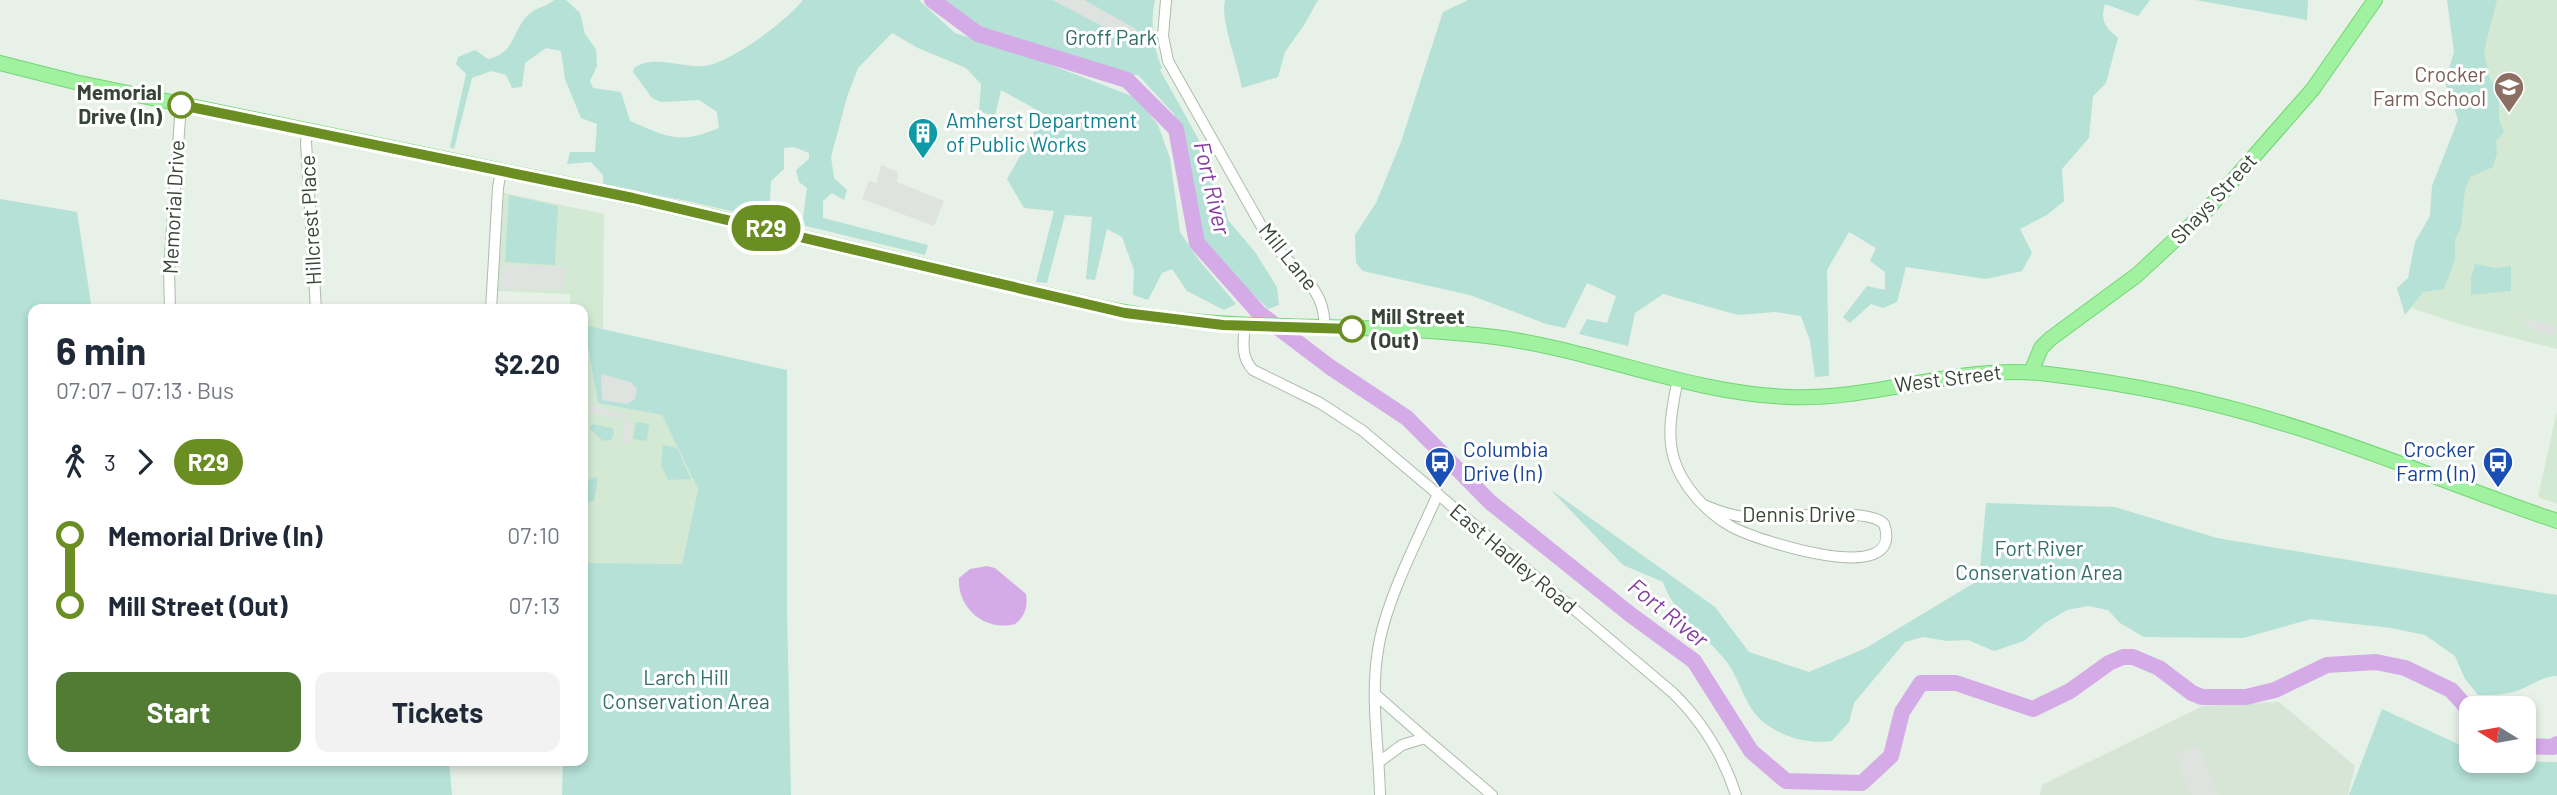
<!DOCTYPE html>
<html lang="en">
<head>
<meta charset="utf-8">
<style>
	:root { --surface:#fff; --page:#f2f2f3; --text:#1f2937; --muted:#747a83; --accent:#527b34 }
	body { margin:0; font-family:Barlow,sans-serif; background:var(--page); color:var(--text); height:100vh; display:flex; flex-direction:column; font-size:26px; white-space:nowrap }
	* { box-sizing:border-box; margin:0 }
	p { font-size:23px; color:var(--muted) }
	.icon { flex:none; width:38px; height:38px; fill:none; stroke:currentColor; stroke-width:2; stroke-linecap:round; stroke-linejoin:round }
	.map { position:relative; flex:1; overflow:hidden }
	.details { position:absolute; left:28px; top:304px; width:560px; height:462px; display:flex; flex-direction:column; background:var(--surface); border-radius:14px; box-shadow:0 4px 10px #0003 }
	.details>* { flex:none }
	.badge { padding:0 14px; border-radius:23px; font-size:24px; line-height:46px }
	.needle { width:46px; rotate:281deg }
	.tools { position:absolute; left:2459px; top:696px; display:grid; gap:14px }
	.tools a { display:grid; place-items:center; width:77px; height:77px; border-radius:14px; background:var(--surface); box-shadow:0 4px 10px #0003; font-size:35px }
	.map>.badge { position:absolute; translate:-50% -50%; box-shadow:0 0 0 4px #fff }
	.legs { display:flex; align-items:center; gap:10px; height:77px; padding:0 28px; font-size:23px }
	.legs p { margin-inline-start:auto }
	.summary { display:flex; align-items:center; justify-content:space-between; height:119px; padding:0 28px }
	h1 { font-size:38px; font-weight:700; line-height:52px }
	.action { display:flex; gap:14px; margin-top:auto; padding:14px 28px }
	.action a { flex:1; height:80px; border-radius:14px; background:var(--accent); color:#fff; font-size:28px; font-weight:700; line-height:80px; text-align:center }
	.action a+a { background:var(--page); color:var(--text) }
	ul { padding:0 28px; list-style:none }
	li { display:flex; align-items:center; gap:24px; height:70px; font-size:26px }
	li i { display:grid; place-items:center; width:10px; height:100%; margin:0 9px; background:currentColor }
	li i::after { content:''; width:18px; height:18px; margin:-9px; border:5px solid; border-radius:50%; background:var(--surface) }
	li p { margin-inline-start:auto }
	li:first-child i { background:linear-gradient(#0000 50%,currentColor 0) }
	li:last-child i { background:linear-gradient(currentColor 50%,#0000 0) }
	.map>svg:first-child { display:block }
</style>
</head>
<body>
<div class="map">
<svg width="2557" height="795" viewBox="0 0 2557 795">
	<rect width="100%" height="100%" fill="#e7f1e7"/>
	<polygon fill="#d6e5d6" points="2279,702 2355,766 2348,795 2040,795 2042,785 2203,706"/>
	<g fill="#d3e9d3">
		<polygon points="2491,0 2557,0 2557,349 2462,325 2409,307"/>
		<polygon points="504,193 604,214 603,329 584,326 598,403 662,415 698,488 682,564 583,563 583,310 570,310 570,294 498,291"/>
		<polygon points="2557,411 2557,504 2538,497"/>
	</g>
	<g fill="#b5e1d6">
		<path d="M554,0h12l14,13 5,21 11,15 1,17 -7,15 3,7 28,4 9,29c39,16 48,24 89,7l-2,-16 -18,-12 -38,2 -9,-4 -19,-26 1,-4c20,-14 47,0 70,-2 25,-2 84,-46 99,-66h116l36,33 70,22 112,43 21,27 12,33 10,74 19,28 37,44 -12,6 -37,-19 -15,-22 -10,4 -14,27 -15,-5 1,-25 -12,-33 -15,-8 -12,51 -9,-1 6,-62 -27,-2 -18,68 -11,-1 18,-71 -30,-3 -17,-29 37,-65 -43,-24 -6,26 -16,-5 2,-27 -15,-16 -48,-20 -26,-15 -34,35 -11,29 -16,60 3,21 13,12 -3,10 -12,-7 -9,8v17l105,27 -3,10 -123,-30 5,-37 -8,-6 -3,-12 13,-11v-6l-15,-6 -10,1v21l-13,12 -1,20 -5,18 -82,-19 -80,-13v-12l-12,-13 -24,2 3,-12h25l2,-28 -16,-6 -16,-39 -4,-28 -15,-3 -21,15 -3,24 -10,1 -6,-13 -15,-4 -19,7 -18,71 -4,-2 16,-73 -10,-10 2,-7 17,-7 13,9c29,-7 23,-28 41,-45 8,-7 18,-7 25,-14z"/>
		<path d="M924,0h231c-5,24 -2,46 7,68l-2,2 45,81 -5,16 23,31 5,22 27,32 22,35 2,18 -11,4 -68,-67 -26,-128 -36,-39 -50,2 2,-6 -112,-36 -28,-14z"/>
		<path d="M1225,0h93l-14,25 -19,27 -7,25 -36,11c-4,-24 -22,-68 -17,-88z"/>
		<path d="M1468,0h682l-12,16 -33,-12c-5,17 0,23 13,34l-12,45 -13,13 -4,42 -27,31 2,32 -17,14 -27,14 12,24 -10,18 -36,8 -80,-12 -9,35 -14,6 -12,-4 -21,19 -7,-6 24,-31 18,4v-18l-15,-11 6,-13 -27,-16 -22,38 2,106 -14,1 -5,-36 -9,-25 -26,-4 -37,3 -75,-21 -28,19 -7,33 -49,-12 8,-15 20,4 9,-27 -29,-13 -22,45 -19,-4 -76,-29 -107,-24 -7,-8 -1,-28 21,-32 25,-61 42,-130z"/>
		<polygon points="2196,0 2308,0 2307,20"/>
		<polygon points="2447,0 2497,0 2484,51 2489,77 2499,92 2499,120 2504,132 2496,141 2497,153 2493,167 2470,177 2465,190 2461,227 2455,239 2455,259 2444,289 2423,292 2405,315 2397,288 2408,278 2415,242 2430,216 2432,186 2458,120 2445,82 2454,52"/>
		<polygon points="509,195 558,206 555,265 505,262"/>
		<polygon points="0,199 77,212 92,310 33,310 33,761 449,761 452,795 0,795"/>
		<polygon points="2475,264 2497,268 2511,266 2511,291 2471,295 2471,278"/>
		<polygon points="584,325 787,370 787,612 791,795 562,795 563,761 583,761 583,563 682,564 698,489 662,415 598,403"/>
		<polygon points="636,422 649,424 647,441 633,439"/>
		<polygon points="592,424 612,428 614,433 611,440 603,441 590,429"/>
		<polygon points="663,445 677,448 691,479 668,480 661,465"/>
		<polygon points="598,477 594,501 586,503 583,499 583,487 590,479"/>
		<path d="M1551,490l164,117 34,45 60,20 57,-24 113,-68 7,-77 129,4 102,31 340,57v81c-14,0 -25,9 -38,14 -13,5 -27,5 -41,5l-13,-16 -10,-23 -30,-21 -34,-7 -80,-9 -68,19 -99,-1 -24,-14 -12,-13 -20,-4 -21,4 -22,13 -21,18 -30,10 -26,-11 -21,1 -24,-4 -18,5 -51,61 -5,19 -17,19c-22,3 -47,-3 -66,-17 -21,-14 -25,-44 -40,-63 -21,-27 -52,-46 -63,-79l-40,-17z"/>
		<polygon points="2382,709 2471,750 2471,761 2557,762 2557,795 2349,795"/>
	</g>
	<g fill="#dfe3df">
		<polygon points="1052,0 1084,0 1136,29 1141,46"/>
		<polygon points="881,165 898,172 897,182 944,201 934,226 862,199 869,181 877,183"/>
		<polygon points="503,264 565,267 564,290 501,289"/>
		<polygon points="2526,319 2556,326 2554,335 2525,327"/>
		<polygon points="601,374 631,382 637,389 635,399 627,404 602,400"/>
		<polygon points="584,404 628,414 627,420 633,422 630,443 622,443 625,420 583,411"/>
		<polygon points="2199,745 2218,795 2191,795 2175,754"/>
	</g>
	<path fill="#d5abe7" d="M987,566l8,2 31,26c2,12 -1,23 -11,30 -30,8 -58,-16 -56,-46l11,-9z"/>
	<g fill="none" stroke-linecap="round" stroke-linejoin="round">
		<g stroke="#d5abe7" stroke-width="16">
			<polyline points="932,0 978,34 1127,80 1176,129 1197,243 1259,313 1330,367 1407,418 1490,502 1631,615 1694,661 1751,751 1786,781 1862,783 1891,756 1902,712 1921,683 1956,683 2033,709 2070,691 2109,663 2123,657 2133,657 2159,668 2192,693 2202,697 2246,697 2275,690 2327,665 2376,662 2405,668 2451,690 2471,712"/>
			<polyline points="2524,746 2553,747 2557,744"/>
		</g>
		<g stroke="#acbcab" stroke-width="12">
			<g id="minor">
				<path d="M1166,0l-3,36 5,25 99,175c21,31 61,50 57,92"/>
				<polyline points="308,130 306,142 316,310"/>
				<polyline points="170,310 169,269 181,105"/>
				<polyline points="491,310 498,188 501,170"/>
				<path d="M1245,325c-2,16 -4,33 8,45l67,33 43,28 309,261c30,29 51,63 64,103"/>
				<path d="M1678,378c-5,26 -12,55 -4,81 8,27 33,54 58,68 24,13 175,63 152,-3 -16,-19 -110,-4 -138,-7 -15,-1 -28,-6 -42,-12"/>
				<polyline points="1376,695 1425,738"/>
				<polyline points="1379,762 1402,745 1425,738 1492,795"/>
				<path d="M1380,795c-1,-47 -10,-98 -2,-145 7,-48 40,-111 60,-156"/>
			</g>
		</g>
		<g stroke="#72d572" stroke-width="16">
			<g id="major">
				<path d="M0,63l75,19 558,116 467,109c130,29 264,13 395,30 99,13 193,56 293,60 88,4 171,-34 260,-23 77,9 160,26 234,49 93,28 183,67 275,98"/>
				<polyline points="2031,372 2041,348 2050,339 2137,275 2206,211 2313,89 2375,0"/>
			</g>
		</g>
		<use href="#minor" stroke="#fff" stroke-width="10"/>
		<use href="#major" stroke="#a0f2a1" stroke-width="14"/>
	</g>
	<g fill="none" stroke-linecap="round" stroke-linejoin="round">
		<g stroke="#fff" stroke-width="16">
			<polyline id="line-1" points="181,105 633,198 1125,313 1223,325 1352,329"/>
		</g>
		<use href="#line-1" stroke="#6b8e23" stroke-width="10"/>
	</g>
	<defs>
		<g id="school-pin" transform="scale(1.575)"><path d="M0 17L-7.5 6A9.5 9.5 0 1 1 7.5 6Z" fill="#8d6e63" stroke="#fff"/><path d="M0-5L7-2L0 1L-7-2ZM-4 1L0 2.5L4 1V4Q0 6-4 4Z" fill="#fff"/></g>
		<g id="building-pin" transform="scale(1.575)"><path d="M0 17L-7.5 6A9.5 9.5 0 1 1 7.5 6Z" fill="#0f9aa8" stroke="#fff"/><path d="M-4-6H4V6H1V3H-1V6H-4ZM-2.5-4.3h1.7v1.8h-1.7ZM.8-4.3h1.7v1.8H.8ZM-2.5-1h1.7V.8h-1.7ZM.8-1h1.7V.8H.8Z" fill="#fff"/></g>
		<g id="bus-pin" transform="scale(1.575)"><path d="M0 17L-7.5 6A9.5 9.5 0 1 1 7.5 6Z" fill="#1a4fb4" stroke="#fff"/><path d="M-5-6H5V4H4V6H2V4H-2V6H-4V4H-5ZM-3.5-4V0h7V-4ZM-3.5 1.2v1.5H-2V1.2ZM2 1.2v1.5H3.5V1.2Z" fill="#fff"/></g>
	</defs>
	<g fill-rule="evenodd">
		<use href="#school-pin" x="2509" y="87"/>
		<use href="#building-pin" x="923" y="133"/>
		<use href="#bus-pin" x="1440" y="462"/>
		<use href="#bus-pin" x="2498" y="462"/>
	</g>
	<g fill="#fff" stroke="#6b8e23" stroke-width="3.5">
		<circle cx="181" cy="105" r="12"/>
		<circle cx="1352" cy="329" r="12"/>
	</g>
	<g text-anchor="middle" stroke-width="6" stroke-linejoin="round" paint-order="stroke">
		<g font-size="21" fill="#316e69" stroke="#fff">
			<text x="1111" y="45">Groff Park</text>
			<text x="2039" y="556">Fort River<tspan x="2039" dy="24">Conservation Area</tspan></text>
			<text x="686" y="685">Larch Hill<tspan x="686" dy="24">Conservation Area</tspan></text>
		</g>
		<g font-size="21" fill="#785e54" stroke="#fff" text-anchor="end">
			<text x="2486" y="82">Crocker<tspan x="2486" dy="24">Farm School</tspan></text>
		</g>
		<g font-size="21" font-weight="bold" fill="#384437" stroke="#fff" text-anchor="end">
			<text x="162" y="100">Memorial<tspan x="162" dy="24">Drive (In)</tspan></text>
			<text x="1371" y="324" text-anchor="start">Mill Street<tspan x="1371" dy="24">(Out)</tspan></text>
		</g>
		<g font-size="21" fill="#0d838f" stroke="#fff" text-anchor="start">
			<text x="946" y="128">Amherst Department<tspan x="946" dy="24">of Public Works</tspan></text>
		</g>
		<g font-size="21" fill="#384437" stroke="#fff">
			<text transform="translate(2214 199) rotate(-47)" y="7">Shays Street</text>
			<text transform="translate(174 207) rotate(-87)" y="7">Memorial Drive</text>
			<text transform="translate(311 220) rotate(-93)" y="7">Hillcrest Place</text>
			<text transform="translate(1288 257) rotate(51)" y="7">Mill Lane</text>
			<text transform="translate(1948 379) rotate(-7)" y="7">West Street</text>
			<text x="1799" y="522">Dennis Drive</text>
			<text transform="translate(1513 559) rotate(40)" y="7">East Hadley Road</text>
		</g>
		<g font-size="21" fill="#164399" stroke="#fff" text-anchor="start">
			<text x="1463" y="457">Columbia<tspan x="1463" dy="24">Drive (In)</tspan></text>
			<text x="2475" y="457" text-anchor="end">Crocker<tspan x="2475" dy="24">Farm (In)</tspan></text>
		</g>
		<g font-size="23" font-style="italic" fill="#863da2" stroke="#fff">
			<text transform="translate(1212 188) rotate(77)" y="8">Fort River</text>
			<text transform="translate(1668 613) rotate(39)" y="8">Fort River</text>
		</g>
	</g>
</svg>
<div class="tools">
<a><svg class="needle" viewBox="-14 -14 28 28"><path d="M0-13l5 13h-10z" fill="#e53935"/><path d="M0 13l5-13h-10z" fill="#747a83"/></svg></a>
</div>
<b class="badge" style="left:766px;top:228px;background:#6b8e23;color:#fff">R29</b>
<section class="details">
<div class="summary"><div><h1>6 min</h1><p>07:07 – 07:13 · Bus</p></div><b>$2.20</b></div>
<div class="legs"><svg class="icon" aria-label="walk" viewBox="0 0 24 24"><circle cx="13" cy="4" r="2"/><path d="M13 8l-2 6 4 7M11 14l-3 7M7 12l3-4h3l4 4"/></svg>3<svg class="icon" aria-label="forward" viewBox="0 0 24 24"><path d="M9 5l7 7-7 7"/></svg><b class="badge" style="background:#6b8e23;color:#fff">R29</b></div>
<ul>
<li><i style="color:#6b8e23"></i><b>Memorial Drive (In)</b><p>07:10</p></li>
<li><i style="color:#6b8e23"></i><b>Mill Street (Out)</b><p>07:13</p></li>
</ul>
<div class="action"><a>Start</a><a>Tickets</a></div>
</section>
</div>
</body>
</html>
